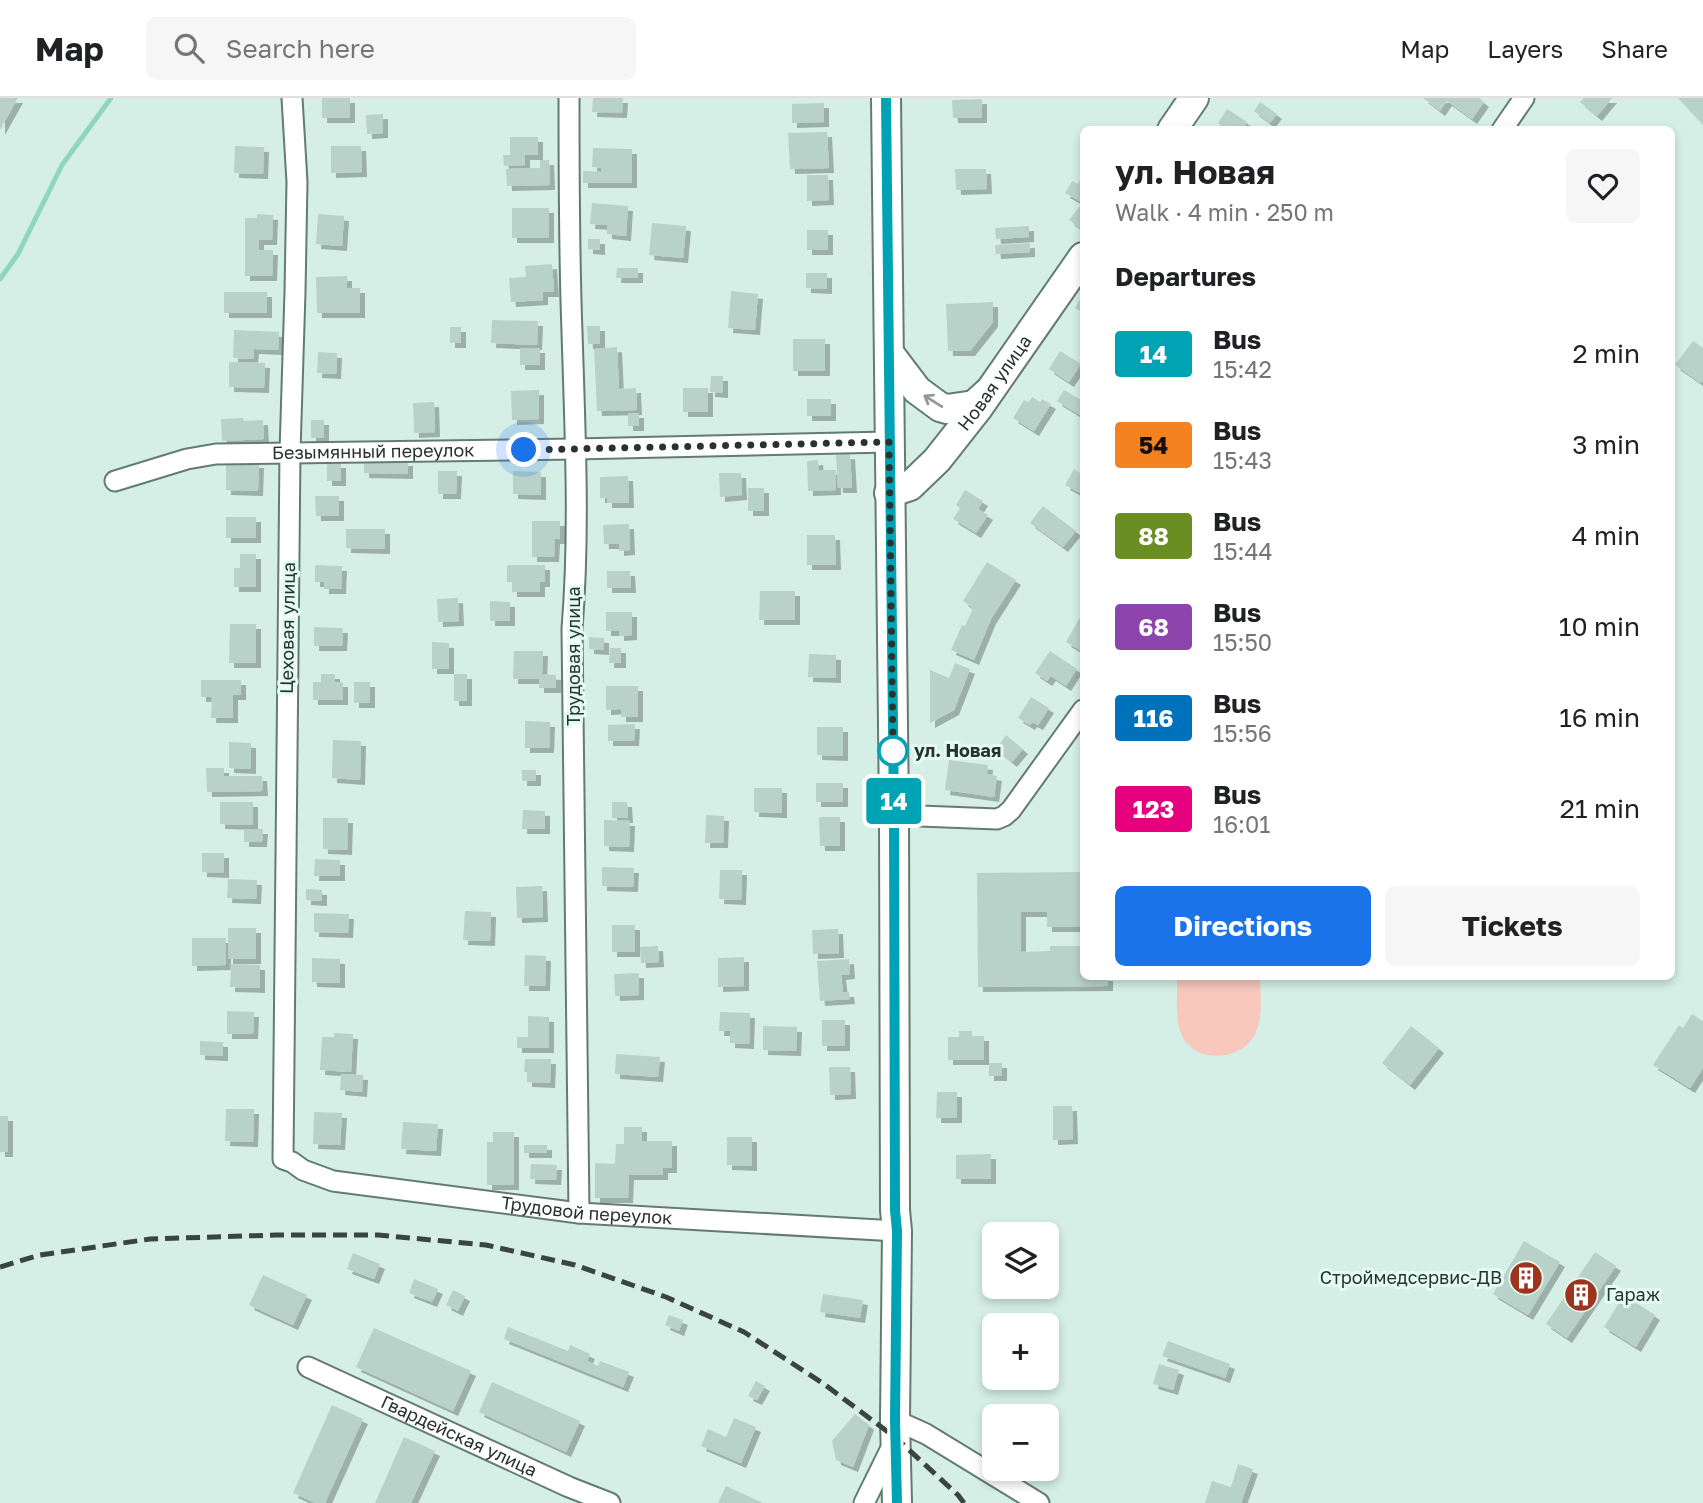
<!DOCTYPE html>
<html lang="en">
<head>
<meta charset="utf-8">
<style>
	:root { --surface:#fff; --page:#f6f6f6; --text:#202124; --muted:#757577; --line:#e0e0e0; --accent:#1a73e8 }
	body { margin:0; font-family:"Golos Text",sans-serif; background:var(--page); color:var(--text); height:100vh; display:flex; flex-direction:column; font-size:26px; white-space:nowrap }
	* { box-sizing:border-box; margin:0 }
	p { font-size:23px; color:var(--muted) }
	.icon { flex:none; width:38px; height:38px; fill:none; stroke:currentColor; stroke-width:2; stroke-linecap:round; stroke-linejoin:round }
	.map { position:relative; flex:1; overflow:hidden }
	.side { position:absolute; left:1080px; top:28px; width:595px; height:854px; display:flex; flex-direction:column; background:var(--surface); border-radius:10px; box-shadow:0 4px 10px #0003 }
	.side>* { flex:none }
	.badge { padding:0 14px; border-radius:5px; font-size:24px; line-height:46px }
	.controls { position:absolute; left:982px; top:1124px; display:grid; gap:14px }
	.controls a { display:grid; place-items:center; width:77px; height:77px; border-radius:10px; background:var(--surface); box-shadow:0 4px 10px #0003; font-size:35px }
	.you { position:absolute; width:35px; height:35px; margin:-18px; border:5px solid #fff; border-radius:50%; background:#1a73e8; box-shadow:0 0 0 10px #1a73e833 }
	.map>.badge { position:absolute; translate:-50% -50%; box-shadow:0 0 0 4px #fff }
	h2 { padding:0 35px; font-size:26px; line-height:63px }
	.round { display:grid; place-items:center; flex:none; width:74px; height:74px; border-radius:10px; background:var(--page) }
	.headline { display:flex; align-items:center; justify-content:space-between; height:119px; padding:0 35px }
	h1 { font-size:33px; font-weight:700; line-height:52px }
	.button { display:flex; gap:14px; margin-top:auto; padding:14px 35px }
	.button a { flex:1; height:80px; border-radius:10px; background:var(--accent); color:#fff; font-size:28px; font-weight:700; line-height:80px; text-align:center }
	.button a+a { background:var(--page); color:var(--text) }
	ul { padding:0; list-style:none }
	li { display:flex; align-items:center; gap:21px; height:91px; padding:0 35px }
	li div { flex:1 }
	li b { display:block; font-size:26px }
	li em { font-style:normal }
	li .badge { min-width:77px; font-weight:700; text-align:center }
	header { display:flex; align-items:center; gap:42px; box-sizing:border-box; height:98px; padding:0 35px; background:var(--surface); border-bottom:2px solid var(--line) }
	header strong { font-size:33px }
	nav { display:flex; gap:38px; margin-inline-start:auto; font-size:24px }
	.search { width:490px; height:63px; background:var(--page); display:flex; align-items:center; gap:18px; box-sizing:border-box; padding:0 24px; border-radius:10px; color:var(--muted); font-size:26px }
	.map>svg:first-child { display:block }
</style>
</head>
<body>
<header>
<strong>Map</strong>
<div class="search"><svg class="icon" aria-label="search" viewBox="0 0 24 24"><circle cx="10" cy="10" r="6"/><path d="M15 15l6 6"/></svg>Search here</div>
<nav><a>Map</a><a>Layers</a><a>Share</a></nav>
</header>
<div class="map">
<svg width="1703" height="1405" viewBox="0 0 1703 1405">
	<defs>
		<filter id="shadow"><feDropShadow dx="5" dy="5" stdDeviation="0" flood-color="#0004"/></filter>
	</defs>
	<rect width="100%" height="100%" fill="#d5efe6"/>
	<path fill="#f8c8bd" d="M1177,879h83c0,19 4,41 -6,59 -14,25 -58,28 -72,0 -8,-18 -4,-40 -5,-59z"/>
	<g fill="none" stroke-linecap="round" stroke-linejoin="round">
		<polyline stroke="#90d6bf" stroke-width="5" points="0,181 18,156 62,67 111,0"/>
	</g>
	<g fill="#b9d2c9" filter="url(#shadow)">
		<polygon points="0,0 18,0 0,32"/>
		<rect x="322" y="0" width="28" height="20"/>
		<polygon points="593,0 623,0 622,15 592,14"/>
		<polygon points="1423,0 1479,0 1484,4 1472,21 1447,3 1440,13"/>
		<polygon points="1584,0 1612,0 1597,18 1580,4"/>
		<polygon points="1678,0 1703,0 1703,27"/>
		<polygon points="982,1 982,20 953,20 952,2"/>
		<polygon points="1260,4 1277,16 1270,25 1254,13"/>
		<polygon points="824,5 824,24 792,25 792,6"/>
		<polygon points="1227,11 1247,24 1243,32 1228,32 1218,25"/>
		<polygon points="383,16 383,35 367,36 366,17"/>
		<polygon points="827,34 829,70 790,71 788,35"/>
		<polygon points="510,39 538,39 538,57 525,57 525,67 504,68 503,57 510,57"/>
		<polygon points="235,48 264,49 263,76 234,75"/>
		<polygon points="331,48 361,48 362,74 331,75"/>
		<polygon points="593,50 632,51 632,85 583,85 583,73 601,74 601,70 592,69"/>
		<polygon points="540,62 549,62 550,87 507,88 506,71 540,70"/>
		<polygon points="955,71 986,71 987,91 956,92"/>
		<polygon points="1083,75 1083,105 1065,95 1072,83 1078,86"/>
		<polygon points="807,77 828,77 829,102 807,103"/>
		<polygon points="592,105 628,108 626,138 607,136 607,127 590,126"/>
		<polygon points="1081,107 1083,108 1083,129 1081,131 1069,122"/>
		<rect x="512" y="110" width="37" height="30"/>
		<polygon points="257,116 273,117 272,142 259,142 259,152 273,152 272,178 245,178 245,120 257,120"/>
		<polygon points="318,116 344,118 342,148 316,146"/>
		<polygon points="652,125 686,128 683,160 649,157"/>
		<polygon points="1029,128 1029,139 996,141 995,130"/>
		<rect x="807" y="132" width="21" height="20"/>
		<polygon points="588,141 600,141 600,152 588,151"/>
		<polygon points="1030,145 1030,154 996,156 995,147"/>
		<polygon points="552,166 554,194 543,194 543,202 511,204 509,180 526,179 525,168"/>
		<polygon points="617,170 638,170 638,180 616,180"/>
		<polygon points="806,175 827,175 827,191 806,190"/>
		<polygon points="347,178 347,190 360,190 360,215 317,215 316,179"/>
		<polygon points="731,193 758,196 755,232 728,230"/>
		<rect x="224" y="194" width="43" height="21"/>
		<polygon points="1083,196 1083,215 1075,210"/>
		<polygon points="993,204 993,224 970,253 948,253 946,206"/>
		<polygon points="492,222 538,223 537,247 491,245"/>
		<polygon points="587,228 600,228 600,246 588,246"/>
		<rect x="450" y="229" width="11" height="16"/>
		<polygon points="234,232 279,234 278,252 254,251 253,261 233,260"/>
		<rect x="793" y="241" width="32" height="32"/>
		<polygon points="1693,243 1703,250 1703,282 1701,285 1675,267"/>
		<polygon points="617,249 619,291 636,290 637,312 597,313 594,251"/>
		<rect x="520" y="250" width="20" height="17"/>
		<polygon points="1060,253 1081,266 1069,284 1049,271"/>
		<polygon points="318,254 337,255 336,276 317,275"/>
		<polygon points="229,264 265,265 264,290 229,289"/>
		<polygon points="711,278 723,278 723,295 710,294"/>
		<rect x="683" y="290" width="25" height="24"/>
		<polygon points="539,292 539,321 512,322 511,293"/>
		<polygon points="1064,292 1083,303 1083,319 1057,303"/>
		<polygon points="1032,299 1040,304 1042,301 1051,306 1034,333 1013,320 1024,302 1029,304"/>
		<rect x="807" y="301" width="24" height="17"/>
		<polygon points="434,304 435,334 414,335 413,305"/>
		<rect x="628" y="315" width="11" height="13"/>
		<polygon points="243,320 244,323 263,322 264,341 222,343 221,321"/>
		<rect x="311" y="322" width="13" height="18"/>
		<polygon points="850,356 852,390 838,390 836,357"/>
		<polygon points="818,362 819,372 836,372 836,392 808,393 807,363"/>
		<polygon points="364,363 408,363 408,376 364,375"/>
		<polygon points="226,364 259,365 258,393 226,392"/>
		<rect x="327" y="365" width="14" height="18"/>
		<polygon points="1074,371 1083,377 1082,396 1065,387"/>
		<polygon points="438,373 457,373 456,396 438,396"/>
		<polygon points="513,373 541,374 541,397 513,396"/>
		<polygon points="719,375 741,375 742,397 720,399"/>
		<polygon points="628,378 629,405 607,405 607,400 600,400 600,379"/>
		<rect x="748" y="390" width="16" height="23"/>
		<polygon points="965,392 983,403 978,411 988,417 976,435 953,421 960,410 956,407"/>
		<polygon points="315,398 339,398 339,418 316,418"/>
		<polygon points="1043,408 1076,433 1063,449 1030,425"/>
		<rect x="226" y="419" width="30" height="21"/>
		<polygon points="532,423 560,423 560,441 555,441 554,459 532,459"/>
		<polygon points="629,426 630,452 619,453 619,446 604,446 603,427"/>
		<polygon points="346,431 385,431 385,451 346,450"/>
		<polygon points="807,437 835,437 836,467 807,467"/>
		<polygon points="240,456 256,456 256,489 234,489 234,470 240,470"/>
		<polygon points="987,464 1016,482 991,521 974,562 951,552 962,527 965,528 973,510 963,503"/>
		<polygon points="315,467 342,468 341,491 324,491 324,484 315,484"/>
		<polygon points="507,467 545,467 545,484 540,484 540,494 512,494 512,484 507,484"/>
		<polygon points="607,473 630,473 631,490 607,490"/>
		<polygon points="760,493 795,493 795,522 759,522"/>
		<polygon points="458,500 459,523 438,524 437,501"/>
		<polygon points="490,503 510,504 510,523 490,523"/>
		<polygon points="606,514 632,514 632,537 619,538 619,533 606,533"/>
		<polygon points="1083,514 1083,554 1066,544"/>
		<polygon points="230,526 256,526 256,565 229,565"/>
		<polygon points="314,529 343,530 342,548 314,548"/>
		<polygon points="589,539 604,540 604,552 589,551"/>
		<polygon points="432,544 449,545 449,571 432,571"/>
		<polygon points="610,550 621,550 621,565 609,565"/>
		<polygon points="514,553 543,553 542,576 556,577 556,590 539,590 539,581 513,581"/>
		<polygon points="1050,553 1077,571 1066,588 1051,578 1047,583 1035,575"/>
		<polygon points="809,556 836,557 836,580 808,579"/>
		<polygon points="955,565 970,571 954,612 930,625 930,572 949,580"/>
		<polygon points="321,576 335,576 335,584 343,584 343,602 313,602 313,584 321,584"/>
		<rect x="454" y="576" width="13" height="27"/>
		<polygon points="201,582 241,582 241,597 233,597 233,620 211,620 212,599 201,599"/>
		<rect x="354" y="584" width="16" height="21"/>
		<polygon points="606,588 638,588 638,619 621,619 621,611 606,612"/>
		<polygon points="1031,599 1049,610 1038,627 1032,624 1030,627 1018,620"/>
		<polygon points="525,623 550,624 549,650 525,650"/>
		<polygon points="635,626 634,643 608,643 608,627"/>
		<polygon points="817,629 843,629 843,658 817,657"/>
		<polygon points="1006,637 1023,651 1012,664 996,651"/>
		<polygon points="333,642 361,643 360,682 332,680"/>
		<polygon points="229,644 251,645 251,671 229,670"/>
		<polygon points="949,662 988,667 987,676 997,678 994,699 945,692"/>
		<polygon points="206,670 224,670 224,678 262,678 263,693 207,694"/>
		<rect x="522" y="672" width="14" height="11"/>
		<rect x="816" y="685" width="27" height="19"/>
		<polygon points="754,690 782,690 782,715 754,714"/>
		<polygon points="220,704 253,704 253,727 220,726"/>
		<polygon points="612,704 627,704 628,720 612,720"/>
		<polygon points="523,712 545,713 545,731 522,731"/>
		<polygon points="706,717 724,718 723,745 705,745"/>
		<polygon points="819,719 840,719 840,748 820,748"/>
		<polygon points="323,720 348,720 347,752 323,751"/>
		<polygon points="604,722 630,723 629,749 604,748"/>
		<polygon points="244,731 263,731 262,744 244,744"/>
		<polygon points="202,755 224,755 224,775 202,774"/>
		<polygon points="315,761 340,762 340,778 314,778"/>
		<polygon points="602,769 634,770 633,789 602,788"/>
		<polygon points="720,772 742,772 741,802 719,801"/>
		<polygon points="1083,774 1083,829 1047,829 1047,814 1021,814 1021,854 1050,853 1050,848 1083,848 1083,878 1108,878 1108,888 978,889 977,775"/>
		<polygon points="228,781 257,782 256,801 227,800"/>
		<polygon points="542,788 543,819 517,820 516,789"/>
		<polygon points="306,791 322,792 322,803 306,802"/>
		<polygon points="465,813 491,814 490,843 463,842"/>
		<polygon points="314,815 349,816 348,835 314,834"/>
		<rect x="612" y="827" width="23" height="27"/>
		<rect x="228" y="830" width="28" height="31"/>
		<polygon points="838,831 839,855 813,856 812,832"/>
		<polygon points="192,840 226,840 226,867 192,868"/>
		<polygon points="658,848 659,864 641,865 640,849"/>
		<polygon points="525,857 546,858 545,888 524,888"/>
		<polygon points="744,859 744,888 718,889 718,860"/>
		<polygon points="312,860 340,861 340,885 312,884"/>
		<polygon points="849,861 850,876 841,877 843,894 849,894 850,901 820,903 817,863"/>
		<polygon points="231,866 260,867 260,890 230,889"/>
		<polygon points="639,875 639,897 615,898 614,876"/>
		<polygon points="227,913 254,914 253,936 227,936"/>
		<polygon points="720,914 750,915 749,946 730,945 730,933 719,933"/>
		<polygon points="1692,916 1703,923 1703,970 1690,990 1653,967 1679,927 1683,930"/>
		<polygon points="528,918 549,919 549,950 517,950 517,939 528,939"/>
		<rect x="822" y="922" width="23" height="26"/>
		<polygon points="763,928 797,929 796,953 763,952"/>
		<polygon points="1411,928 1439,950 1410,987 1382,965"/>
		<polygon points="959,933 972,933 972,938 984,938 984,962 948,962 948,939 959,939"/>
		<polygon points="334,935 353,936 351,974 320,972 322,939 334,939"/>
		<polygon points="200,943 223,944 223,958 200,957"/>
		<polygon points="616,956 660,959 658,979 615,976"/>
		<polygon points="525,961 551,961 550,985 527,984 527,974 524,974"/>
		<rect x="989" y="965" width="13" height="13"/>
		<polygon points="829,969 850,969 851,996 830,997"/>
		<polygon points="341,976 363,977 362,994 340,992"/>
		<polygon points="937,994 957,994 957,1020 936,1020"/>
		<polygon points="1053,1008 1072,1008 1073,1041 1053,1042"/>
		<polygon points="226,1011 254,1011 253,1044 225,1043"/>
		<polygon points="314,1014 342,1015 340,1047 313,1046"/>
		<rect x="0" y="1018" width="8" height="36"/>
		<polygon points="403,1024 438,1026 436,1053 401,1051"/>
		<polygon points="624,1029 642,1029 642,1043 672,1043 672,1070 663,1070 663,1077 629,1077 628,1100 595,1100 595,1065 615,1066 616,1046 624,1046"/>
		<polygon points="493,1034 514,1034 514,1087 487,1087 487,1044 493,1044"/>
		<polygon points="727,1039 752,1039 752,1068 727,1067"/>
		<rect x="524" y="1047" width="23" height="8"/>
		<polygon points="991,1056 991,1081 956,1081 956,1057"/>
		<polygon points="531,1066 557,1067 556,1082 530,1081"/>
		<polygon points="1524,1143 1560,1164 1528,1217 1493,1196"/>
		<polygon points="1595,1154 1616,1168 1567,1240 1546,1226"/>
		<polygon points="353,1155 380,1166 374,1181 347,1171"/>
		<polygon points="263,1177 307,1197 293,1227 249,1207"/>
		<polygon points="414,1181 438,1191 432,1204 409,1195"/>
		<polygon points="453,1192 465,1198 458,1213 446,1207"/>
		<polygon points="823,1196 863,1202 860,1220 820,1214"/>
		<polygon points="1624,1197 1655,1217 1636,1249 1604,1229"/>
		<polygon points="669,1217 683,1222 679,1233 665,1227"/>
		<polygon points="990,1225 994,1225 994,1270 984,1269"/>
		<polygon points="508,1229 568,1253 570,1247 590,1256 587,1263 598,1268 600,1263 629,1274 623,1289 504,1241"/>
		<polygon points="374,1230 471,1273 453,1313 356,1269"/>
		<polygon points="1168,1243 1230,1266 1225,1280 1162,1258"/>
		<polygon points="1159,1266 1179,1272 1173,1292 1153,1286"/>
		<polygon points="756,1283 765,1288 757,1302 748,1298"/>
		<polygon points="492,1284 580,1323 566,1354 479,1314"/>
		<polygon points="332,1307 363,1321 325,1405 315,1405 293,1395"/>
		<polygon points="855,1316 869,1327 853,1369 836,1362 832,1343"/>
		<polygon points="734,1320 756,1329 741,1365 701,1348 708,1331 726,1339"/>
		<polygon points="404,1339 435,1353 411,1405 375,1405"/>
		<polygon points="1238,1366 1253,1371 1241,1405 1205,1405 1212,1383 1231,1389"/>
		<polygon points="726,1388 763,1405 718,1405"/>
	</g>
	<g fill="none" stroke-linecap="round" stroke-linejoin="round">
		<g stroke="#647b73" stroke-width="23">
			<g id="street">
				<path id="s1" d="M292,0l5,84 -2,110 -5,160 -7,707 9,3 11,8 30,11 246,32 318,18"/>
				<path d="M569,0c0,78 0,156 3,234 3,99 8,199 0,297l7,584"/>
				<polyline points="1502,32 1524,0"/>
				<path id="s2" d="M115,383l72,-22 29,-5 359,-5 314,-7"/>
				<polyline points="894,717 997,721 1004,718 1011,712 1083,612"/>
				<path id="s3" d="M308,1269l261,120 41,16"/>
				<polyline points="895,1322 926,1336 1039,1405"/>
				<polyline points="864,1405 894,1344"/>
			</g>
		</g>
		<g stroke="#647b73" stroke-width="32">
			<g id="secondary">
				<polyline points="886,0 894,717 895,1112 897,1133 895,1322 897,1405"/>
				<polyline points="1172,32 1194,0"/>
				<polyline points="889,255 917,292 940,309 947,311 974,307 986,296"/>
				<path id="s4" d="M889,395l21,-7 27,-26 41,-52 105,-151"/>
			</g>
		</g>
		<use href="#street" stroke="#fff" stroke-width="19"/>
		<use href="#secondary" stroke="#fff" stroke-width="28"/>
		<polyline stroke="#3a4541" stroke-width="5" stroke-dasharray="14 7" stroke-linecap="butt" points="0,1169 40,1157 150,1141 276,1137 378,1137 486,1147 575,1167 666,1199 744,1234 824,1286 896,1340 958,1397 964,1405"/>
	</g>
	<defs><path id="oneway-shaft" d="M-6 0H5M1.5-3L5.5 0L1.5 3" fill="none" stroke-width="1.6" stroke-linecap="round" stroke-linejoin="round" transform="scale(1.75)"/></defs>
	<use stroke="#949896" href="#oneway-shaft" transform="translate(933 303) rotate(-148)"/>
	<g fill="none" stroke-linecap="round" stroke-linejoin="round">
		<g stroke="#fff" stroke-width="16">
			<polyline id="line" points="886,0 894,717 895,1112 897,1133 895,1322 897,1405"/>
		</g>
		<use href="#line" stroke="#00a3b4" stroke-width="10"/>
		<polyline stroke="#28322e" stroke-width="7" stroke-dasharray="0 12.6" points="524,352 889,344 893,653"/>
	</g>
	<defs>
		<g id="building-disc" transform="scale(1.75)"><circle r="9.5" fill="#9d341e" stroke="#e3fcf3"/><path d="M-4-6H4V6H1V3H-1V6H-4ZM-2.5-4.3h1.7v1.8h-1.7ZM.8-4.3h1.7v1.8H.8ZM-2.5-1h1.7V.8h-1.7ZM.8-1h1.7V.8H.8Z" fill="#fff"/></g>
	</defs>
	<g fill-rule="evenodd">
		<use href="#building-disc" x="1526" y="1180"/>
		<use href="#building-disc" x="1581" y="1197"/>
	</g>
	<circle fill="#fff" stroke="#00a3b4" stroke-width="3.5" cx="893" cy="653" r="14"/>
	<g text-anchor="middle" stroke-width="6" stroke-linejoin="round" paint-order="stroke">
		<g font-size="18" fill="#28322e" stroke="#e3fcf3">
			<text dy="6" stroke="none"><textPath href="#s4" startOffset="156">Новая улица</textPath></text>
			<text dy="6" stroke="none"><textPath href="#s2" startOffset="262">Безымянный переулок</textPath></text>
			<text transform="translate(288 530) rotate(-89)" y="6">Цеховая улица</text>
			<text transform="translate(574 558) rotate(-90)" y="6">Трудовая улица</text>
			<text dy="6" stroke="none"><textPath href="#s1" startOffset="1372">Трудовой переулок</textPath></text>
			<text dy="6" stroke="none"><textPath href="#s3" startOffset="166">Гвардейская улица</textPath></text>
		</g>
		<g font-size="18" font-weight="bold" fill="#28322e" stroke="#e3fcf3" text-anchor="start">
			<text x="914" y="659">ул. Новая</text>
		</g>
		<g font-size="18" fill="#28322e" stroke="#e3fcf3" text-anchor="end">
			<text x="1502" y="1186">Строймедсервис-ДВ</text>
			<text x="1606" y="1203" text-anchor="start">Гараж</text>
		</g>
	</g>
</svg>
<div class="controls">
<a><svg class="icon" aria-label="layers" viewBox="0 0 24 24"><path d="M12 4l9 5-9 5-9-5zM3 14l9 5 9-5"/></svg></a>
<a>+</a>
<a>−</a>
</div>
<div class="you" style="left:524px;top:352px"></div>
<b class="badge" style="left:894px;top:703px;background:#00a3b4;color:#fff">14</b>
<section class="side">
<div class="headline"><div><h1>ул. Новая</h1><p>Walk · 4 min · 250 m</p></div><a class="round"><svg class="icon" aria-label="heart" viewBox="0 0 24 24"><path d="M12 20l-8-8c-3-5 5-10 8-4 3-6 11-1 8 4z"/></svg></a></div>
<h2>Departures</h2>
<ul>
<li><span class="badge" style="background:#00a3b4;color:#fff">14</span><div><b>Bus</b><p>15:42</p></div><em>2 min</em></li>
<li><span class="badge" style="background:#f58220;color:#111">54</span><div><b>Bus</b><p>15:43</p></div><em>3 min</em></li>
<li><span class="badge" style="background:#6b8e23;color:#fff">88</span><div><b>Bus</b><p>15:44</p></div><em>4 min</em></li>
<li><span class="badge" style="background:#8e44ad;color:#fff">68</span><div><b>Bus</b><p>15:50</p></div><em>10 min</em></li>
<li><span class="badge" style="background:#0072bc;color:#fff">116</span><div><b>Bus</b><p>15:56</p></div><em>16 min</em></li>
<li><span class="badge" style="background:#e6007e;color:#fff">123</span><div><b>Bus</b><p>16:01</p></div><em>21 min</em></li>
</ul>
<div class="button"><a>Directions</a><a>Tickets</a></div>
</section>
</div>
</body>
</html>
